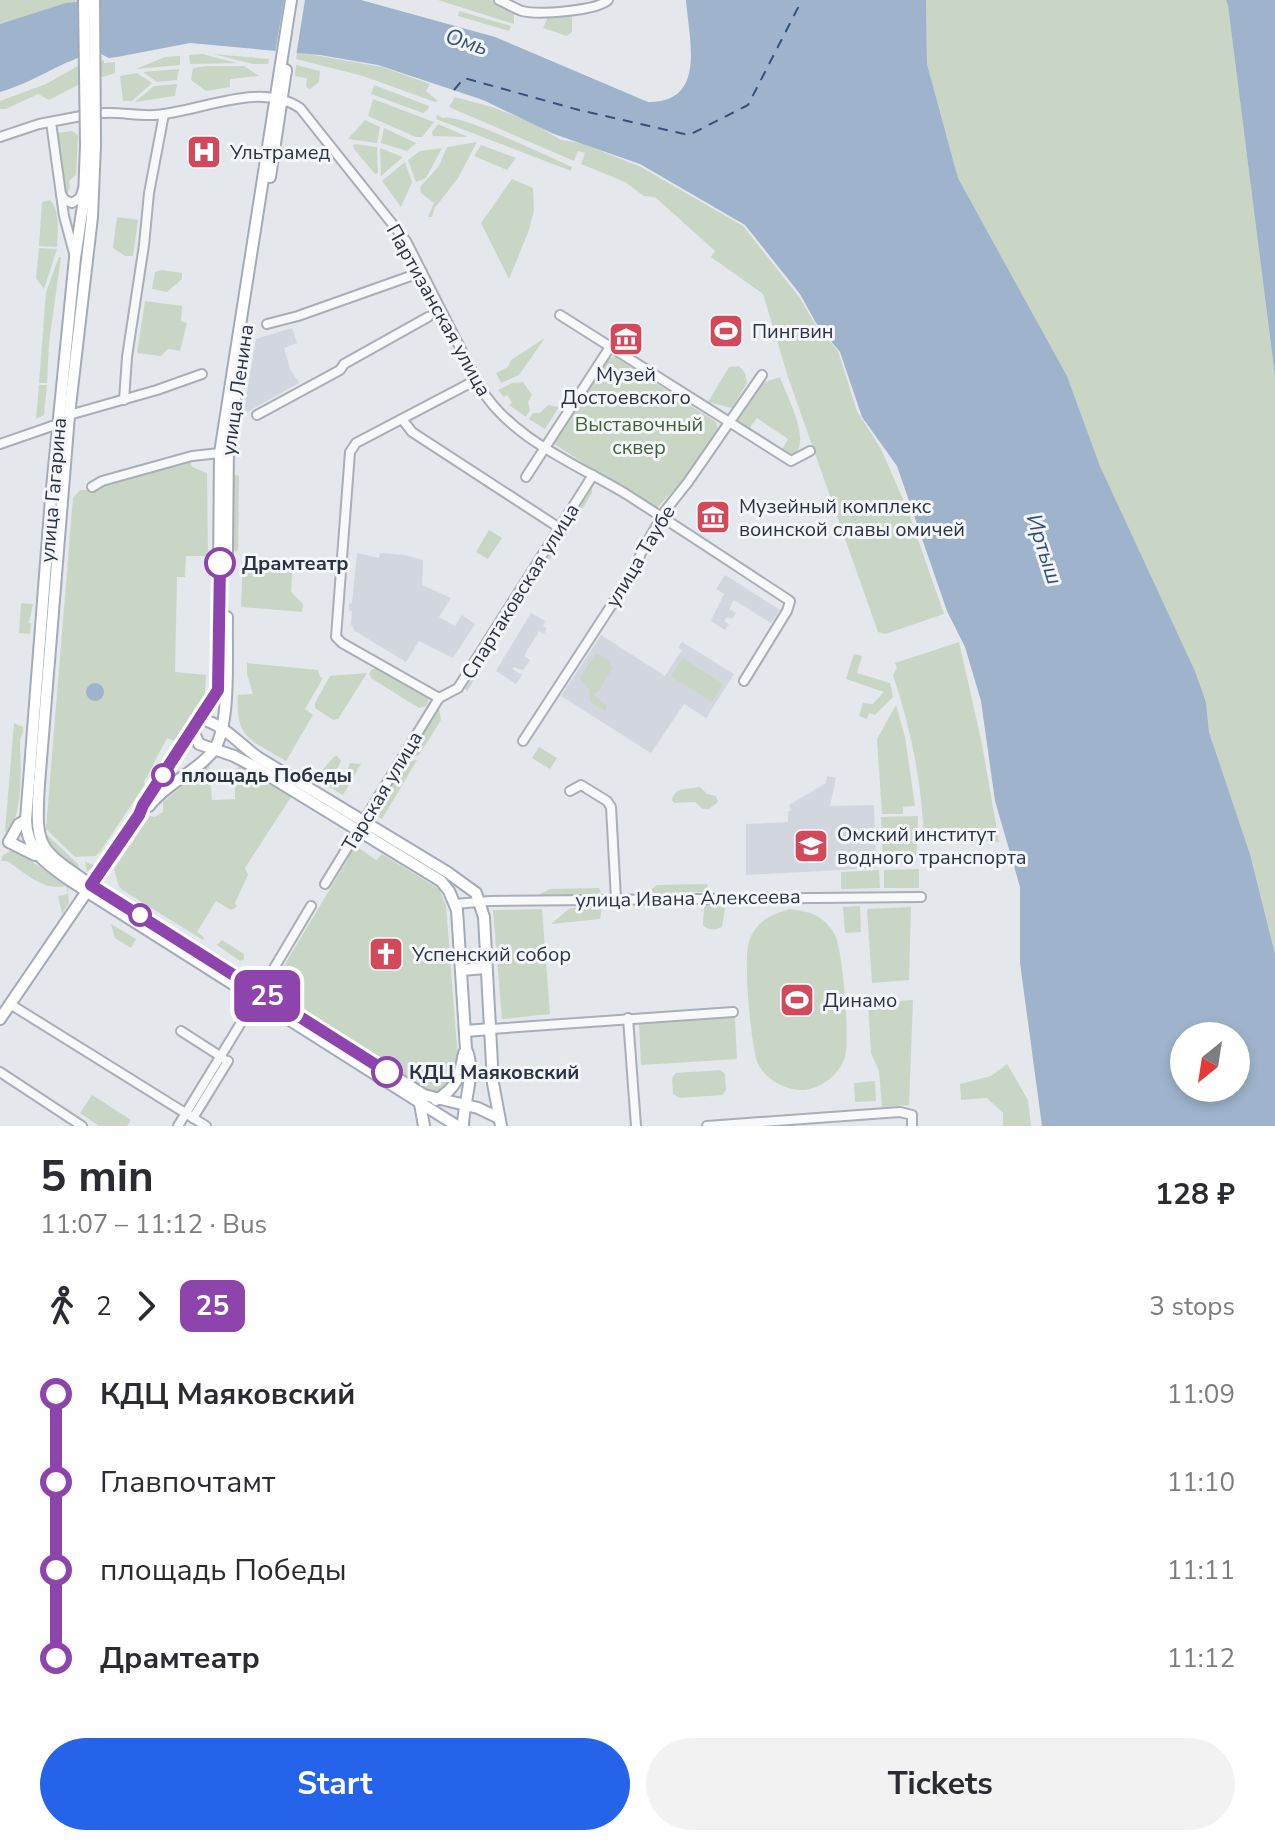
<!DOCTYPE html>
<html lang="en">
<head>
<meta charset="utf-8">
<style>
	:root { --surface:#fff; --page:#f2f2f3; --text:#2b2b33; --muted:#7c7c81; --accent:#2563eb }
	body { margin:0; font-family:"Nunito Sans",sans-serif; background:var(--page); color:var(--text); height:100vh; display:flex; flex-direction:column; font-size:30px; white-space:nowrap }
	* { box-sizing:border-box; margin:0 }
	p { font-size:26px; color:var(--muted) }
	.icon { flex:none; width:44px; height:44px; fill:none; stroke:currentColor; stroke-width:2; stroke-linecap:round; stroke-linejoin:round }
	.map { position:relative; height:1126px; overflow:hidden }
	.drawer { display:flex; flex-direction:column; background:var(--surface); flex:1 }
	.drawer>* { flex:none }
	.badge { padding:0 16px; border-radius:12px; font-size:28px; line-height:52px }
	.needle { width:52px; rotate:210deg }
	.tools { position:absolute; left:1170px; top:1022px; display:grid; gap:16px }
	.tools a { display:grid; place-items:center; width:80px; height:80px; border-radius:50%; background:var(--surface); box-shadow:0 4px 12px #0003; font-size:40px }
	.map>.badge { position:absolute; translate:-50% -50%; box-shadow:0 0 0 4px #fff }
	.legs { display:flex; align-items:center; gap:12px; height:88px; padding:0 40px; font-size:26px }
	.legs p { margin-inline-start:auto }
	.overview { display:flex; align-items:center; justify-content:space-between; height:136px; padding:0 40px }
	h1 { font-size:44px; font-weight:700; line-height:60px }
	.action { display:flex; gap:16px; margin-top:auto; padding:16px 40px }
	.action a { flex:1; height:92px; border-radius:48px; background:var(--accent); color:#fff; font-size:32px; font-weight:700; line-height:92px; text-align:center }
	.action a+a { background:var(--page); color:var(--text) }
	ul { padding:0 40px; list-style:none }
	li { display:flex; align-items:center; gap:28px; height:88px; font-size:30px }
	li i { display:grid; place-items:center; width:12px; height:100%; margin:0 10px; background:currentColor }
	li i::after { content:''; width:20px; height:20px; margin:-10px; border:6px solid; border-radius:50%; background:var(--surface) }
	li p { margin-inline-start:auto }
	li:first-child i { background:linear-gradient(#0000 50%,currentColor 0) }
	li:last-child i { background:linear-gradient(currentColor 50%,#0000 0) }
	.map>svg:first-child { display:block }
</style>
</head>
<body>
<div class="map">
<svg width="1275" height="1126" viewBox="0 0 1275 1126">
	<rect width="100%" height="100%" fill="#e4e7ec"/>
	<g fill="#d2d6de">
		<polygon points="292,328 297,343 284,348 290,369 299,383 247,412 244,410 256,339"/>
		<polygon points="357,553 379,558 380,553 404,555 423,560 422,585 451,598 439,617 455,626 462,615 475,624 453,658 419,641 406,662 355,631 351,624 352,611 349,610 349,604 352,603"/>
		<polygon points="725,575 780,610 771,623 734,600 729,609 736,613 732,619 727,617 724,621 729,624 725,630 711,621 724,594 716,589"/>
		<polygon points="531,613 545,621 543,626 547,628 544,634 539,631 524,656 530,660 523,670 514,667 512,669 522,675 516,684 496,671"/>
		<polygon points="601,635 665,676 682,650 678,648 682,642 734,674 706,718 684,704 651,753 561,696"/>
		<polygon points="827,776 836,778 830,806 874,805 876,868 746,875 746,824 788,822 788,812 791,810 789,805 826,783"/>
	</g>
	<g fill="#c9d6c5">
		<polygon points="0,0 78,0 78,1 0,24"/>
		<polygon points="438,0 491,0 514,11 514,24"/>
		<polygon points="926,0 1226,0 1228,6 1275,377 1275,954 1250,854 1209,732 1206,702 1195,671 1100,466 1067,376 958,178 927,64"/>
		<polygon points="459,11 511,26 509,31 458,16"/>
		<polygon points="572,15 572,32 567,36 543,28 548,17"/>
		<polygon points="297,52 382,67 430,84 426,91 438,101 435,102 363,76 296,59"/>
		<polygon points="202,54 237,63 190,64 189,55"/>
		<polygon points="213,54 269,59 268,64 253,64"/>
		<polygon points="180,56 180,65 136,69 165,57"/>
		<polygon points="104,60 104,63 115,62 115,73 78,85 49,100 38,94 6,109 0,109 0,101 46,84 78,66"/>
		<polygon points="296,65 320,71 319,82 310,89 306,87 307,78 295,76"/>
		<polygon points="207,66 244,66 259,76 230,79 230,87 206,91 191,80 193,68"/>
		<polygon points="179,69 177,80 157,82 143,72"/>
		<polygon points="137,73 152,83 132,101 123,101 120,76"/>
		<polygon points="177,84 175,96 135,102 154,86"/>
		<polygon points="374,85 424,104 429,106 428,110 423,113 371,94"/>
		<polygon points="455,97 492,107 533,123 561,140 581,143 641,167 743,226 800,298 815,324 838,351 857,411 881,449 908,511 944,614 885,634 878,632 788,377 763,294 711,257 715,251 655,197 644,196 625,182 581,164 585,153 578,151 574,161 449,107"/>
		<polygon points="373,99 434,122 422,137 416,137 368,116"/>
		<path d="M437,115l6,3c16,-5 108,40 129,49l-1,4 -135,-52z"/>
		<polygon points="365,120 380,127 377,143 348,139"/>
		<polygon points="438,124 468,137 433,136 432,132"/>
		<polygon points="384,128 416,143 407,151 381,143"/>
		<polygon points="72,131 78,135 76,175 69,181 70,188 66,195 56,133"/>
		<polygon points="477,142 458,178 434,209 432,217 428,217 434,203 421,193 420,187 439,166 447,147"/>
		<polygon points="355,144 377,147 378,173 375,174 354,149 353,145"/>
		<polygon points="481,145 516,158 507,170 474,156"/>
		<polygon points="380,148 403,157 381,176"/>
		<polygon points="442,148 426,178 416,182 408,160 420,151"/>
		<polygon points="405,162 412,182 401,207 382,181"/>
		<polygon points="512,179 533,188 534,210 529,230 509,279 481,223"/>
		<path d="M50,200c10,10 8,31 7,47l-18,-1 3,-44z"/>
		<polygon points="117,217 138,220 133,256 125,256 113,248"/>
		<polygon points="39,248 57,249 44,289 36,278"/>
		<polygon points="59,257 61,257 49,343 47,383 39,383 46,292"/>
		<polygon points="162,270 182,273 182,279 167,292 152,289 155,272"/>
		<polygon points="145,301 182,306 181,321 187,323 180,351 168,349 161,356 137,353"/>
		<polygon points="545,338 519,375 501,383 496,373 508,367 511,360"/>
		<polygon points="615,357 716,422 718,429 691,472 656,509 554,444 555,438 607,359"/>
		<polygon points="739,366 745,373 747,383 732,408 708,402 729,367"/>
		<path d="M780,377c7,21 34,66 11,81l-10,-7 7,-12 -31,-21 -8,11 -14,-8 24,-37z"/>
		<polygon points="523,382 532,395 528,402 530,410 526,417 509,405 512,403 507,395 504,397 498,390 512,383"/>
		<polygon points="39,385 47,385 44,415 36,419"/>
		<polygon points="548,405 559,407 545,429 529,419 533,413 540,413"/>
		<polygon points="190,462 192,467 207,473 208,556 186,556 185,577 177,577 175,672 206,675 205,696 174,741 167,738 144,782 145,784 100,852 95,856 75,857 46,829 73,498 80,490 89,490"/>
		<polygon points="231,473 239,476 238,550 235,552 232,539"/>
		<polygon points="592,488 592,493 467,691 465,689"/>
		<polygon points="489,530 502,538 488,559 476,552"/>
		<polygon points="243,558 293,561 291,592 303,604 302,612 241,607"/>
		<polygon points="21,603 33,604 29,623 31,623 30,634 19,633"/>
		<path d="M959,642l23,102 17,98 -75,-2c-2,-57 -13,-111 -31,-165l4,-7 -2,-5z"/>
		<polygon points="596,653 607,659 612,668 599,691 593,694 607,706 605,711 590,702 589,690 580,678"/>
		<polygon points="854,654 862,656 857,673 890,683 893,697 875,715 869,713 867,719 859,716 863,703 873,704 884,692 846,679"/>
		<polygon points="683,658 723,684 712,702 671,676"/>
		<path d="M247,663l71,7 2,7 3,1 -18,31 8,6 -27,46c-34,-21 -51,-21 -48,-66l15,-1 -6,-20z"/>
		<polygon points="372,669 376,669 426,696 429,699 426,706 419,708 371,678 369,674"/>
		<polygon points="367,673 338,719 333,720 315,708 315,703 330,676"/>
		<polygon points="896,705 905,737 915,806 903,807 903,814 882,814 877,739"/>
		<polygon points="439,709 441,720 419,755 409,758"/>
		<path d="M14,723l9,4c1,9 -4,10 -3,18 1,30 3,64 -12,90l-3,-4z"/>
		<polygon points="539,747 557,758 550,769 532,758"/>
		<polygon points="337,756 341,761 335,773 337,779 345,775 350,763 361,764 343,795 318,780 319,774 334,757"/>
		<polygon points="417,760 382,819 374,814 406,762"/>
		<polygon points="209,764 212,800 235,799 235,770 240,766 291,797 245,868 248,875 235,903 237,907 231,910 216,901 197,932 204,937 203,940 124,891 119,887 114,869 150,816 155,817 163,812 163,802"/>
		<path d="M700,787l7,7 9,2 2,6 -9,7h-6l-8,-7 -21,1 -2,-3c3,-14 16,-10 28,-13z"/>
		<polygon points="918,816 916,863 883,865 881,817"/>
		<polygon points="42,833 46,834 78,864 81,873 87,871 85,862 97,866 82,874 51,851"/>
		<polygon points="353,844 376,860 382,854 439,889 446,905 459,1073 444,1093 433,1094 424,1090 273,994 279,981 273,977 279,974 348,859 347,854"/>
		<path d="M10,851h7l51,36 1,16 -7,11 -4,-18 10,-2 -2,-8c-24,5 -40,-13 -59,-25h-6l2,-6z"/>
		<polygon points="919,869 919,888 884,888 884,870"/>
		<polygon points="879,870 880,888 841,889 841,872"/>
		<polygon points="707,884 709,892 654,893 651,890 657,885"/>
		<polygon points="599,888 601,892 592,896 539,898 538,895 550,889"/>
		<path d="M711,902h7l7,6 -3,19c-7,3 -13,4 -19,-2l1,-18z"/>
		<polygon points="860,906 861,932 845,933 843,907"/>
		<polygon points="602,907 600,919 551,924 570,908"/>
		<polygon points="911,907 909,980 872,983 867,909"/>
		<polygon points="542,909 550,1014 502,1019 493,910"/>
		<path d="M790,909c12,2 24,3 34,12 4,3 9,10 11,14 8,16 15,106 10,122 -5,17 -23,31 -41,33 -18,1 -38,-10 -46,-26 -7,-16 -15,-105 -9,-122 1,-5 5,-12 9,-16 8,-10 20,-13 32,-17z"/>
		<polygon points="111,924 136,939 131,948 115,938"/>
		<polygon points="222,940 244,954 244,959 240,961 217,945"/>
		<polygon points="913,1000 909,1105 882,1107 879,1071 871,1053 868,1003"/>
		<polygon points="735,1017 737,1059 641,1065 639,1022"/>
		<polygon points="1007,1064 1028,1100 1031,1126 1003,1126 1003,1113 987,1098 961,1100 960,1084 991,1076"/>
		<polygon points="720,1070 725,1074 726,1090 722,1095 680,1098 673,1094 672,1078 676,1073"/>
		<polygon points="875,1081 876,1101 855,1102 854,1083"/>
		<polygon points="92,1095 131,1120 127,1126 99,1126 80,1113"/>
	</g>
	<g fill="#9fb4cc" fill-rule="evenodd">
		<path d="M95,0h266l134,37 153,65c59,1 41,-62 38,-102h240l1,64 31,114 109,198 33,90 95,205 11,31 3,30 41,122 25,100v172h-233l-22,-163v-76l-25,-86 -14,-100 -16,-54 -18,-36 -50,-145 -35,-49 -22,-65 -24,-29 -16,-29 -55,-69 -105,-61 -86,-30 -71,-34 -105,-35 -58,-10 -130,-12 -73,14 -8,1 -12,-6c-34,8 -62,30 -97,40v-68l66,-21zM1184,1036h52v52h-52z"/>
		<polygon points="1226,0 1275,0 1275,377 1228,6"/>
		<circle cx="95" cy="692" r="9"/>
	</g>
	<polygon fill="#e4e7ec" points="284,0 305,0 296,56 275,54"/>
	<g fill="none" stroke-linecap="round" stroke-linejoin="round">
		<polyline stroke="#34527a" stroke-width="2" stroke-dasharray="10 8" stroke-linecap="butt" points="454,90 464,78 579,110 689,135 748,105 802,0"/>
		<g stroke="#a9aeb7" stroke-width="12">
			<g id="minor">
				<path d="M499,0c7,3 15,8 23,11 16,4 75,0 86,-11"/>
				<path d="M104,113c17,-1 33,3 50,2 44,-2 105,-35 146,-7l106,133 74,146c30,51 96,77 146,107 55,35 109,71 164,107l-3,10 -43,70"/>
				<polyline points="51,122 64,216 75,257"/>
				<polyline points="0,137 39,124 81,116"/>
				<polyline points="61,194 65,200 72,203 80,198 83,189"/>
				<polyline points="560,315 791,461 810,451"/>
				<polyline points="267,324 298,316 422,272"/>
				<polyline points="124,400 127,357 144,245 149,193 164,114"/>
				<polyline points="69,415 157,390 202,374"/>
				<polyline points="257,415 340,370 344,364 428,317"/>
				<polyline points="402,419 412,432 561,529"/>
				<polyline points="0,444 58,424"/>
				<polyline points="526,477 610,347"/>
				<polyline points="92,487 102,481 192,456 220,453"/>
				<polyline points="439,698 342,643 336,637 350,452 356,443 476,380"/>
				<polyline points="439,698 458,688 593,475"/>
				<polyline points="523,741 635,569 641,553 665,511 688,482 762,375"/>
				<polyline points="570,791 581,785 607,801 611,807 616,899"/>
				<polyline points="325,884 439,698"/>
				<polyline points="455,904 490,901 921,897"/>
				<polyline points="258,995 311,906"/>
				<polyline points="10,1004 206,1126"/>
				<polyline points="628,1018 636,1126"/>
				<polyline points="491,1029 733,1012"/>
				<polyline points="181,1031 223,1058"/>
				<polyline points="0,1072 82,1126"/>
				<polyline points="193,1118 228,1061"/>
				<polyline points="178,1126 250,1008"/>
				<polyline points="707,1126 900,1112 912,1115 912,1126"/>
			</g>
		</g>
		<g stroke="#a3abb8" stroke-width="14">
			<g id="major">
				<path d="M86,145l-2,54 -9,59 -24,240 -25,322c0,37 33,52 60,71l371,235"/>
				<path d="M95,145l-3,72 -23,198 -30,369c-4,66 -1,64 52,101l333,210 54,13 21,10"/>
				<polyline points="270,177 286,70"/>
				<polyline points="227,553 228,443 235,398"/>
				<path d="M201,719c24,6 39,26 58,39l188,114 29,21 8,24 9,166 8,43"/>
				<path d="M193,731l6,13 35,12 19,10 188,115 8,10 8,19 9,139c11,23 -3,53 -3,77"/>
				<path d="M149,806c17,-23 53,-37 66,-58 16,-26 11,-98 12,-131"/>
				<polyline points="9,842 35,855"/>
				<polyline points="9,842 19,824 26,820"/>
				<polyline points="461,970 486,968"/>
				<polyline points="0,1019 139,815 143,805 218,690 220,453 291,0"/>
				<polyline points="465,1031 491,1029"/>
				<path d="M436,1100c21,-12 24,-24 28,-47"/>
				<polyline points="420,1104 424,1126"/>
			</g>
		</g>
		<use href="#minor" stroke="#f7f8fa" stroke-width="8"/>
		<use href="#major" stroke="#fff" stroke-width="10"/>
		<g stroke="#a3abb8" stroke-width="14" stroke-linecap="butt">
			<g id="major-bridge">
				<polyline points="84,0 86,145"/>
				<polyline points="94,0 95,145"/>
			</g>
		</g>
		<use href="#major-bridge" stroke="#fff" stroke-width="10"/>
	</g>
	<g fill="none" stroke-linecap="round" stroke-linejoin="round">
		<g stroke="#fff" stroke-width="18">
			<polyline id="line-1" points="220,563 218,690 143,805 139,815 91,885 387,1072"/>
		</g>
		<use href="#line-1" stroke="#8e44ad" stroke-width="12"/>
	</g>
	<defs>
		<g id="hospital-square" transform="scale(1.8)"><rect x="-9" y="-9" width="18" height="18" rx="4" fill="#d1495b" stroke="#f4f6f9"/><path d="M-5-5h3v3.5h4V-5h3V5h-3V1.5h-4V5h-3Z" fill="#fff"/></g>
		<g id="stadium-square" transform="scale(1.8)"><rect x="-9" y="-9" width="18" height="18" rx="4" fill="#d1495b" stroke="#f4f6f9"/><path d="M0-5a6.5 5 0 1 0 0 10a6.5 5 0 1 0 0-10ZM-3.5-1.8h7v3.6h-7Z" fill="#fff"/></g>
		<g id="museum-square" transform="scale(1.8)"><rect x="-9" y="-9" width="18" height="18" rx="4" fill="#d1495b" stroke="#f4f6f9"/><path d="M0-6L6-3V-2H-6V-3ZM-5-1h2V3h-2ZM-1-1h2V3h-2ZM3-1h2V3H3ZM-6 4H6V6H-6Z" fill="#fff"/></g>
		<g id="university-square" transform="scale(1.8)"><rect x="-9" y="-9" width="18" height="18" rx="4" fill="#d1495b" stroke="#f4f6f9"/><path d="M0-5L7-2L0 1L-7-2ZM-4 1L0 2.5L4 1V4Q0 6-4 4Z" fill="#fff"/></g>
		<g id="church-square" transform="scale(1.8)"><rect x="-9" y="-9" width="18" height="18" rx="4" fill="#d1495b" stroke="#f4f6f9"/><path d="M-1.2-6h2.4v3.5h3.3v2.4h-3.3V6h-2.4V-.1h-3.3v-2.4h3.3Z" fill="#fff"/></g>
	</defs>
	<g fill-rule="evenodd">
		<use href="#hospital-square" x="204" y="152"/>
		<use href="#stadium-square" x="726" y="331"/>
		<use href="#museum-square" x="626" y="339"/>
		<use href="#museum-square" x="713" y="517"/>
		<use href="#university-square" x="811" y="846"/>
		<use href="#church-square" x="386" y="954"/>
		<use href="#stadium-square" x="797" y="1000"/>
	</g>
	<g fill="#fff" stroke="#8e44ad" stroke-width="4">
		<circle cx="220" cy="563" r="14"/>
		<circle cx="163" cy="775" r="10"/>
		<circle cx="140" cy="915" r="10"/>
		<circle cx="387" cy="1072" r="14"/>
	</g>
	<g text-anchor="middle" stroke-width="6" stroke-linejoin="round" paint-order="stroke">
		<g font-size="20" fill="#2b3445" stroke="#f4f6f9" text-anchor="start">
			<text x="230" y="159">Ультрамед</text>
			<text x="752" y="338">Пингвин</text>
			<text x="626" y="381" text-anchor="middle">Музей<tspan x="626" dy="23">Достоевского</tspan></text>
			<text x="739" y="513">Музейный комплекс<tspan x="739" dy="23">воинской славы омичей</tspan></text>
			<text x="837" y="841">Омский институт<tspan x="837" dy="23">водного транспорта</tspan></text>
			<text x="412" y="961">Успенский собор</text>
			<text x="823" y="1007">Динамо</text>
		</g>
		<g font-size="20" fill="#2b3445" stroke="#f4f6f9">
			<text transform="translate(439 310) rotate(61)" y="7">Партизанская улица</text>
			<text transform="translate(237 390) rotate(-82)" y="7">улица Ленина</text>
			<text transform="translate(53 490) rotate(-85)" y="7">улица Гагарина</text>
			<text transform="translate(640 556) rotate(-59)" y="7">улица Таубе</text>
			<text transform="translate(520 591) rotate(-58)" y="7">Спартаковская улица</text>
			<text transform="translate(382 791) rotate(-59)" y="7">Тарская улица</text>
			<text transform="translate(688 898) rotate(-1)" y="7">улица Ивана Алексеева</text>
		</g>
		<g font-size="20" fill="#3f6138" stroke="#f4f6f9">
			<text x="639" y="431">Выставочный<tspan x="639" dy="23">сквер</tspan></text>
		</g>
		<g font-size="20" font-weight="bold" fill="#2b3445" stroke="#f4f6f9" text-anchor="start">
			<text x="242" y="570">Драмтеатр</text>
			<text x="181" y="782">площадь Победы</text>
			<text x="409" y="1079">КДЦ Маяковский</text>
		</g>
		<g font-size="22" font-style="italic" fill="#34527a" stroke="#f4f6f9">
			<text transform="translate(467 41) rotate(18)" y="8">Омь</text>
			<text transform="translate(1045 549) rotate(72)" y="8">Иртыш</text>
		</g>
	</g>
</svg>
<div class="tools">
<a><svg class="needle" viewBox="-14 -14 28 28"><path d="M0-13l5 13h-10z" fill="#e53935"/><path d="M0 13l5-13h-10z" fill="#7c7c81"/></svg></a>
</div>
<b class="badge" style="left:267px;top:996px;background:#8e44ad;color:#fff">25</b>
</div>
<section class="drawer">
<div class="overview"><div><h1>5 min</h1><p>11:07 – 11:12 · Bus</p></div><b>128 ₽</b></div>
<div class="legs"><svg class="icon" aria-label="walk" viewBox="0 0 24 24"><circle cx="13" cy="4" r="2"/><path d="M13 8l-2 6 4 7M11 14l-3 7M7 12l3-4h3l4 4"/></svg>2<svg class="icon" aria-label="forward" viewBox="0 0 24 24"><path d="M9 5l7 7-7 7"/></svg><b class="badge" style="background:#8e44ad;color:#fff">25</b><p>3 stops</p></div>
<ul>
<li><i style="color:#8e44ad"></i><b>КДЦ Маяковский</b><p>11:09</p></li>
<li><i style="color:#8e44ad"></i><span>Главпочтамт</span><p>11:10</p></li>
<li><i style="color:#8e44ad"></i><span>площадь Победы</span><p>11:11</p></li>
<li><i style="color:#8e44ad"></i><b>Драмтеатр</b><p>11:12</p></li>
</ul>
<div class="action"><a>Start</a><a>Tickets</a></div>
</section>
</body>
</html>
